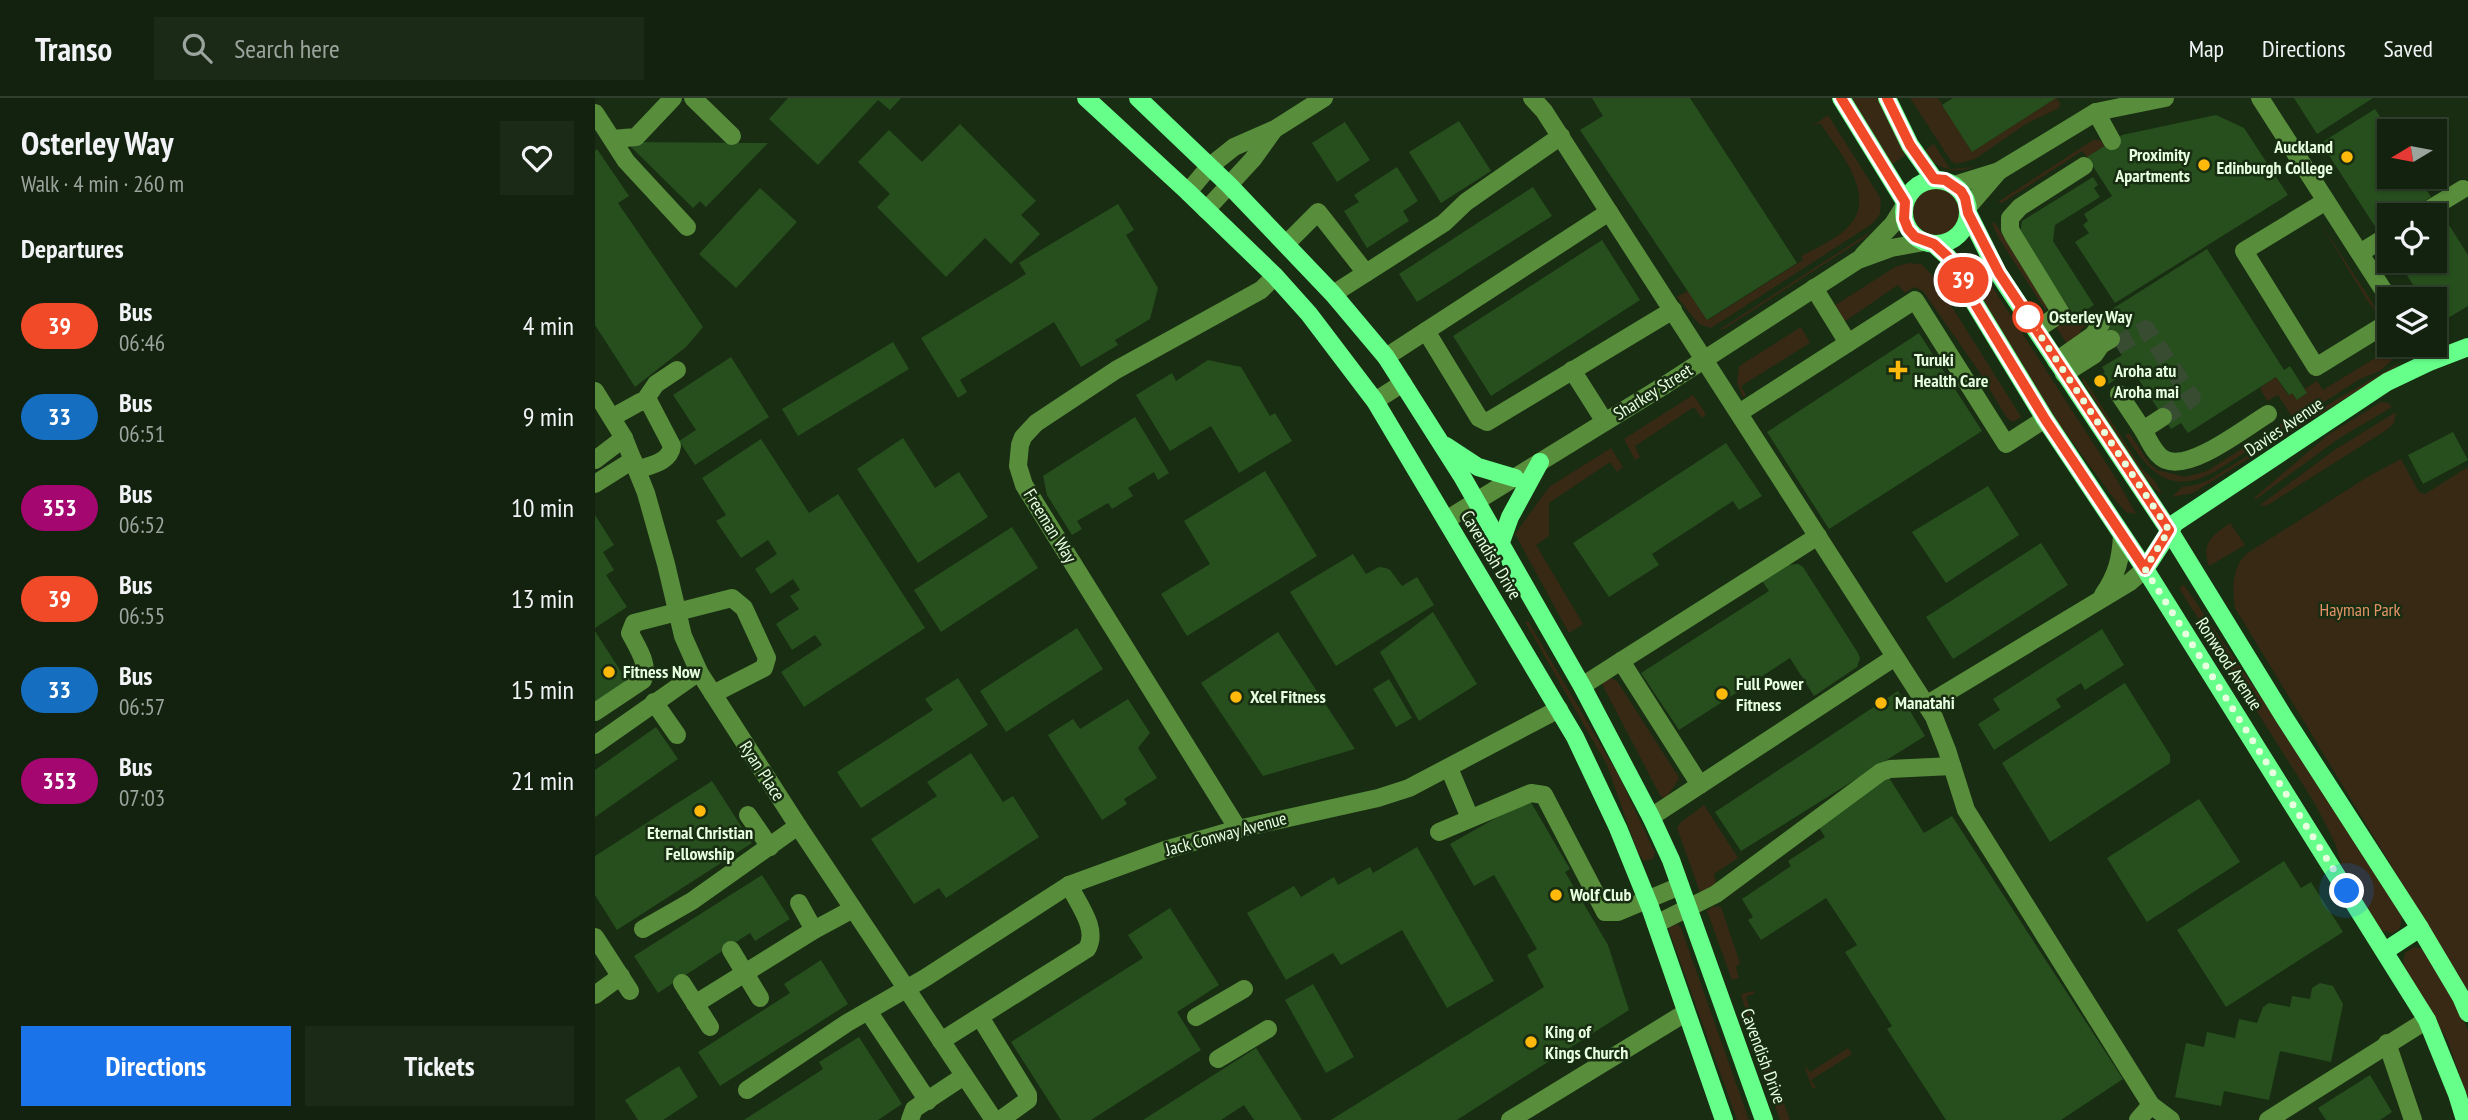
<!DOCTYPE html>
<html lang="en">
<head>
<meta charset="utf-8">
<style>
	:root { --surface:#12220e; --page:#1b2a17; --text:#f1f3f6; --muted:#9ca49e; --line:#313f2e; --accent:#1a73e8 }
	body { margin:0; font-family:"PT Sans Narrow",sans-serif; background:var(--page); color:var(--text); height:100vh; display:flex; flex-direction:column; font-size:26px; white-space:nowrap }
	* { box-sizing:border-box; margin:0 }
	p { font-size:23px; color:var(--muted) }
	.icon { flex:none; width:38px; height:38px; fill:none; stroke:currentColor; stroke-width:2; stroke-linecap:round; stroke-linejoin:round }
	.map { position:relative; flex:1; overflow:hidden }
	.drawer { display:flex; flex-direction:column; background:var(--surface); width:595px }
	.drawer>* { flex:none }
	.badge { padding:0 14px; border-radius:23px; font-size:24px; line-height:46px }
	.needle { width:46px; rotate:260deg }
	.tools { position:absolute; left:1782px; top:21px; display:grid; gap:14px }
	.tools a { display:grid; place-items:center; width:70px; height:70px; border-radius:0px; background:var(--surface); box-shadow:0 2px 5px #0004,0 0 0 2px var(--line); font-size:35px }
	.you { position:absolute; width:35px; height:35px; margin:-18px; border:5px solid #fff; border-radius:50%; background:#1a73e8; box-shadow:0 0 0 10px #1a73e833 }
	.map>.badge { position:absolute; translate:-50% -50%; box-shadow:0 0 0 4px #fff }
	h2 { padding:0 21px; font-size:26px; line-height:63px }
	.round { display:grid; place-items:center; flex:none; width:74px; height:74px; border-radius:0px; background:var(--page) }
	.headline { display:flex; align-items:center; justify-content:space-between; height:119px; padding:0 21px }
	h1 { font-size:33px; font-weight:800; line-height:52px }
	.primary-button { display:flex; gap:14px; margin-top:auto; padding:14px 21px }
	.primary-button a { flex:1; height:80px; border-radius:0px; background:var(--accent); color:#fff; font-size:28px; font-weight:800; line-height:80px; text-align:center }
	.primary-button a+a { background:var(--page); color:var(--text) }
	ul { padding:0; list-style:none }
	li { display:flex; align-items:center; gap:21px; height:91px; padding:0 21px }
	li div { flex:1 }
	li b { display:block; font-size:26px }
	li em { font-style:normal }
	li .badge { min-width:77px; font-weight:700; text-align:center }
	header { display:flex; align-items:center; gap:42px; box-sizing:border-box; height:98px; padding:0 35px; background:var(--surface); border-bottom:2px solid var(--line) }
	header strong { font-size:33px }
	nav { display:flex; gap:38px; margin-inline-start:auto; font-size:24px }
	.search { width:490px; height:63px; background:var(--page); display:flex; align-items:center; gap:18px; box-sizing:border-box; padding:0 24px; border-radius:0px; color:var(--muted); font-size:26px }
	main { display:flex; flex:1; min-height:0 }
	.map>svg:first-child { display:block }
</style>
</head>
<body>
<header>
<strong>Transo</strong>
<div class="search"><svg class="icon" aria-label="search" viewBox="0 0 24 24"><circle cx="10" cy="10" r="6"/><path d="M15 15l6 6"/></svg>Search here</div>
<nav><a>Map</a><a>Directions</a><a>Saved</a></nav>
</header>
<main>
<section class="drawer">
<div class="headline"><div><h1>Osterley Way</h1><p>Walk · 4 min · 260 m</p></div><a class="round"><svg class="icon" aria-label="heart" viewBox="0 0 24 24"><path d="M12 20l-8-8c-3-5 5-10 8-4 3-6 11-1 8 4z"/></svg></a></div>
<h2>Departures</h2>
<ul>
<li><span class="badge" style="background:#f14a28;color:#fff">39</span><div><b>Bus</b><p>06:46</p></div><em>4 min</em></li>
<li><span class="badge" style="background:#166ec1;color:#fff">33</span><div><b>Bus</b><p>06:51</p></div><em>9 min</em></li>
<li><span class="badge" style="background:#a50771;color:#fff">353</span><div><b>Bus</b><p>06:52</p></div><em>10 min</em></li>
<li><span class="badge" style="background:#f14a28;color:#fff">39</span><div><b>Bus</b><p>06:55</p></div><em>13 min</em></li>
<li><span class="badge" style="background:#166ec1;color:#fff">33</span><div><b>Bus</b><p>06:57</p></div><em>15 min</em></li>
<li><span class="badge" style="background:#a50771;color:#fff">353</span><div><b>Bus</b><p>07:03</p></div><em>21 min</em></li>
</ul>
<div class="primary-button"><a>Directions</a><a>Tickets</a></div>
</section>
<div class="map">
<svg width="1873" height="1022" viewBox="0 0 1873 1022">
	<rect width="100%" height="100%" fill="#182d12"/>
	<g fill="#382914">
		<polygon points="1254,0 1283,0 1312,56 1296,67"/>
		<polygon points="1315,0 1343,0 1377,54 1461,0 1465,5 1464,10 1431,26 1380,61 1361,66 1356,63"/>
		<path d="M1233,17l53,84 -1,15 -8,10 -161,104 -12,-4 -22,-27 11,-6 20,29 95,-60 -2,-4c15,-8 34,-16 46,-28 33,-32 -9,-77 -27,-105l-9,4z"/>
		<polygon points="1498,42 1505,42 1510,48 1492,59 1487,53 1407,105 1403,104"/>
		<path d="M1339,46l16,25 25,-2c-22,7 -37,2 -53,-15z"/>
		<circle cx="1342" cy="113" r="24"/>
		<polygon points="1722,120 1777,204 1784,217 1772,202"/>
		<polygon points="1397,125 1400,125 1452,206 1451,213 1403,139"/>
		<polygon points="1275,134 1271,139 1129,231 1124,232"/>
		<polygon points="1385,163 1398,190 1522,382 1541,416 1531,414 1520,402 1452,310 1419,260 1371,172"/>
		<polygon points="1313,165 1326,166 1337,177 1426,319 1418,324 1412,320 1383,272 1328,193 1319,189 1310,195 1303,187 1249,224 1239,208 1300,169"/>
		<polygon points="1480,219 1482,223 1488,220 1492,227 1485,232 1487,236 1474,249 1461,229 1464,225 1467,227"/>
		<polygon points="1206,229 1215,245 1146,288 1151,297 1148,299 1142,285 1144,268"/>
		<path d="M1798,249v12l-13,12 -20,8 -144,92c-46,26 -67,1 -91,-36l4,-2 20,30 8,7 28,7 22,-6 85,-54 -14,-22 -11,6 -7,-13 16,-11 12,18 4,-2 5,7 10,-7 -3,-4 13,-8 6,9z"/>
		<polygon points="1808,263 1798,271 1598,395 1577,399 1587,389 1601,387 1616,381 1720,314"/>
		<path d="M1488,279l59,92 12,11 8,14c-25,-16 -61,-84 -79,-112z"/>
		<polygon points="1098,297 1111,316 1107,320 1099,309 1040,348 1045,359 1040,362 1029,341"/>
		<polygon points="1786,304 1793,305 1797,309 1743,341 1660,402 1660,399 1733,337"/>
		<polygon points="1801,314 1799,325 1793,331 1676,405 1670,408 1665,407 1741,351"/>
		<polygon points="1016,350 1028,369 1022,374 1015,364 954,405 954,438 941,447 988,526 974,535 920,436 954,389"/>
		<path d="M1806,361l18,33 6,2 43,-27v525l-233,-384c-3,-19 -3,-40 11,-54l123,-78z"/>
		<path d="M1635,425l15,22 -36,21c-8,-24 3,-30 21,-43z"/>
		<polygon points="1589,487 1675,612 1807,817 1805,830 1798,835 1787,833 1749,774 1740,745 1719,704 1584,490"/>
		<polygon points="933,523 1024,678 1060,755 1058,761 1049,763 1043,755 1012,667 930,524"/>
		<polygon points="1015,580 1022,583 1083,678 1084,681 1071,700 1066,699 1009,590 1007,585"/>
		<polygon points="1109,707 1143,760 1119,776 1121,787 1105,794 1082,730 1085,725"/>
		<polygon points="1118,808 1126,809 1145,865 1141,869 1144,880 1137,882 1112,813"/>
		<polygon points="1082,826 1086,830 1154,1022 1142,1022 1074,832 1074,829"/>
		<polygon points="1819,849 1829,851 1856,896 1873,932 1873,1002 1853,943 1808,867 1810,855"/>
		<polygon points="1159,893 1160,895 1151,899 1195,1022 1185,1022 1164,962 1146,896"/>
		<polygon points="1253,950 1257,956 1216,982 1221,990 1217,990 1209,967 1215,974"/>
	</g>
	<g fill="#264f1d">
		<polygon points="193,0 306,0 295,12 283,2 223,67 174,21"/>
		<polygon points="997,0 1095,0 1202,165 1112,222 985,32 1008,18"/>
		<polygon points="1358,0 1461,0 1377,54 1347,7"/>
		<polygon points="1699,0 1778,0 1722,36"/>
		<polygon points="1780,11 1794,33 1794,79 1823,79 1836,99 1808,117 1794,117 1794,126 1783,133 1726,45"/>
		<polygon points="1621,17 1649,30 1693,97 1520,205 1480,144 1494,135 1488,127 1493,123 1489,116 1517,98 1492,59 1527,37"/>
		<polygon points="864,23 896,73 846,105 814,54"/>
		<polygon points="750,24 775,62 742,84 717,45"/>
		<polygon points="365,26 441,103 426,117 445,136 416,166 390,140 351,179 282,109 295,96 263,64 294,32 327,64"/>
		<polygon points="31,44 173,45 111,109 105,103 98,110"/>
		<polygon points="2,51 34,98 23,105 108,229 91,249 40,289 0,227 0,53"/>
		<polygon points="802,69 823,103 808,113 814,123 772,150 749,113 764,104 759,97"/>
		<polygon points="1498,79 1503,87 1499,90 1505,99 1460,127 1458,143 1499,207 1480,219 1425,135 1427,123"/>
		<polygon points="938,89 957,118 822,204 804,176"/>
		<polygon points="165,90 202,124 141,190 104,156"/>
		<polygon points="523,106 539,132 531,137 563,190 555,221 520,242 523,247 486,269 459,224 365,282 372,294 363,300 326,240 431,176 424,165"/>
		<polygon points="1847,116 1873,157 1873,208 1843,226 1839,220 1839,201 1827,201 1803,163 1839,163 1839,121"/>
		<polygon points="1007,142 1045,202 896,298 858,238"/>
		<polygon points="1612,151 1689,272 1695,268 1712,295 1702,302 1697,295 1694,297 1681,279 1593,335 1586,325 1576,331 1537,271 1509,289 1503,279 1510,274 1507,269 1527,257 1503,220"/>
		<polygon points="1324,235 1387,333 1234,431 1172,334"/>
		<polygon points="298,244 314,271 203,338 187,311"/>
		<polygon points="136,259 174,319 100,367 84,343 101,332 78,297"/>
		<polygon points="613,262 646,269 675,318 680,315 697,343 644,375 616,328 575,353 541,297 577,275 581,283"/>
		<polygon points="540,319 574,375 563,382 559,374 533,390 538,398 517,411 513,405 482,423 487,431 477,437 452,397 448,378"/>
		<polygon points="1858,334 1873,362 1828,386 1813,357"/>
		<polygon points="308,340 340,390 364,374 393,419 323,465 262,371"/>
		<polygon points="166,341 214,415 243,396 330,530 209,609 186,574 227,547 220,537 197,552 181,526 204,511 195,498 205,492 198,481 176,496 160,471 182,456 173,442 146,460 121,423 131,417 107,380"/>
		<polygon points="1131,345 1167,398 1144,412 1138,403 1057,456 1064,467 1014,499 978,445"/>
		<polygon points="670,373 722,458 592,538 566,496 615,466 589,423"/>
		<polygon points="1393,388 1424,437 1351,485 1317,434"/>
		<polygon points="0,417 19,447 8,454 19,472 11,477 32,509 0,530"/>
		<polygon points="417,429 443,470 346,534 319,492"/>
		<polygon points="1446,445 1473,487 1358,561 1331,519"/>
		<polygon points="758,456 771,476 784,469 791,470 795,472 807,488 822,479 839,507 741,568 695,494"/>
		<polygon points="1203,466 1208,469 1263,555 1265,560 1262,569 1219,598 1195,560 1084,632 1046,575 1174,493 1167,483 1193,467"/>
		<polygon points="838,514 882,586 824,623 785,554"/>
		<polygon points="482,530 508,571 411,634 385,593"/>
		<polygon points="1507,531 1529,567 1490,592 1486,585 1461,601 1466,609 1399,652 1383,626 1405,612 1398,601"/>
		<polygon points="0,533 32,583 0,604"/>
		<polygon points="683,534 760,651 668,678 606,585"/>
		<polygon points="363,580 393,627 266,710 242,674 338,612 330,601"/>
		<polygon points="794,581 817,620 801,629 778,591"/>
		<polygon points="1530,585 1575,657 1575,665 1455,744 1407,665"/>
		<polygon points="1303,593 1330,638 1146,753 1120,714"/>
		<polygon points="533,601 555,635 543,650 562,680 529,701 532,706 507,722 453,637 478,621 485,631"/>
		<polygon points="61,629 83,661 0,719 0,672"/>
		<polygon points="376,655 408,704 418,698 444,739 351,800 344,790 319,806 276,741 342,698 332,684"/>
		<polygon points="1293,678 1329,735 1357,718 1528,981 1466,1022 1351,1022 1292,931 1297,928 1250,854 1262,847 1231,800 1166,842 1153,822 1158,819 1147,801 1196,768 1193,763 1230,739 1221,725"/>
		<polygon points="117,683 157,745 22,832 0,797 0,758"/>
		<polygon points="934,701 975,771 970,774 1013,847 1034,912 862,1022 736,1022 949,889 932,857 942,851 899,777 879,788 855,746"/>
		<polygon points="1604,701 1645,764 1552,824 1512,760"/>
		<polygon points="822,749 899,883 852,910 807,832 746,867 738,855 691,882 652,815 699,788 706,799 739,779 743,787 775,769 778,775"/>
		<polygon points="1689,763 1706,790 1716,784 1748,834 1631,909 1582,832"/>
		<polygon points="167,777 195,821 160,843 155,835 63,895 39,858"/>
		<polygon points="575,810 624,887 582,914 606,952 496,1022 466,1022 416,944 548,860 533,837"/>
		<polygon points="226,862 253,906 125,988 103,954 195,895 189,886"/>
		<polygon points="1725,885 1738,888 1748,906 1736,964 1685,953 1674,1002 1629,993 1626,1008 1580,999 1591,945 1609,949 1612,934 1640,940 1644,921 1662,925 1668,909 1674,905 1695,909 1697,898 1715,901 1717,890"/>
		<polygon points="718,886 759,959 731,975 690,902"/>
		<polygon points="264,939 307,1006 283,1022 149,1022 228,971 224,964"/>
		<polygon points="661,950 707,1022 659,1022 649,1007 626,1022 548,1022"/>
		<polygon points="84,968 103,999 68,1022 43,1022 30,1002"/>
		<polygon points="1775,977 1797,1014 1785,1022 1731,1022 1723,1010"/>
	</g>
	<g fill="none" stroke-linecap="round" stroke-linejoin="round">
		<polyline stroke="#374c31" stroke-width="18" stroke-dasharray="18 9" stroke-linecap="butt" points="1521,248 1551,231 1597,300 1568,319"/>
		<g stroke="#588d3c" stroke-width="18">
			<polyline points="98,0 137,38"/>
			<polyline points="937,0 949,13 1339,619 1352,652 1371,712 1556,1007 1576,1022"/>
			<polyline points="1665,0 1794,201"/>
			<polyline points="1501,14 1517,43"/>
			<polyline points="0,15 31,63 92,129"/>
			<polyline points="17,41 41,39 78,0"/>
			<polyline points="1359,87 1404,73 1501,14 1570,0"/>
			<polyline points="593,94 614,69 639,49 680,31 729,0"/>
			<polyline points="1731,103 1649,153 1721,269 1794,224"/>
			<polyline points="1373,109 1404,73"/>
			<polyline points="611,112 658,61 678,33"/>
			<polyline points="1825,117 1868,91"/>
			<polyline points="691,146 723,114 771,175 849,125 871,104 966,38"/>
			<polyline points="1765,155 1794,137"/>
			<polyline points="1268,157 1298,126 1308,110"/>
			<polyline points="1219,190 1253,245"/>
			<polyline points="738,196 771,175"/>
			<polyline points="1441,232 1466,215 1418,137 1415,131 1415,120 1425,109 1489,68"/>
			<polyline points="831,233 884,320 892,324 1078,212"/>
			<polyline points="1823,247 1834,264"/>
			<polyline points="791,259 1014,114"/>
			<polyline points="1461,263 1498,237 1506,226"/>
			<polyline points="977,272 1010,324"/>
			<polyline points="1469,276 1499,257 1506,247 1516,241"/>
			<polyline points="0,293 29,340 51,395 71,466 88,538 104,574 203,728 399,1022"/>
			<polyline points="1524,296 1548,332 1568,319"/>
			<polyline points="50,302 61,286 82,272"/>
			<polyline points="780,303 808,285"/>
			<polyline points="1144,315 1320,202 1411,346 1450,321"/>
			<path d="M18,319l27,-15h9l23,44c-2,16 -21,19 -35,24"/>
			<path d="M1548,332c6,10 12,26 23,30 25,11 80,-33 102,-46"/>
			<polyline points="0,362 29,340"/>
			<polyline points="0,386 38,362"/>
			<polyline points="851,422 1070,287 1263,162 1296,150 1329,144"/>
			<path d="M1508,497c14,-20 18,-37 19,-60"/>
			<polyline points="1026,563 1223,438"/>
			<polyline points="987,588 1026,563 1105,687"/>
			<polyline points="59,604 82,637"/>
			<polyline points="1331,607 1535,484 1550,471"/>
			<path d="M0,614l48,-32c7,-15 -6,-33 -13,-47l4,-10 98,-25 12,10 23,50 -3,10 -51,26"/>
			<polyline points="0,647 104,574"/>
			<polyline points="854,670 875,720"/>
			<polyline points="153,717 175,749"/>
			<polyline points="1056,719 1300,559"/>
			<polyline points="643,731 429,387 423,368 425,347 428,339 441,325 521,272 666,192 680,178"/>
			<polyline points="844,734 936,695 949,697 1010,814 1023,814 1085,788"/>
			<polyline points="204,805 219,832"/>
			<polyline points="1061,826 1121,796 1286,674 1295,671 1357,668"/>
			<polyline points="48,831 97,803 203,728"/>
			<polyline points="0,839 35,893"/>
			<polyline points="136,852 165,900"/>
			<polyline points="87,885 115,929"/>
			<polyline points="0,897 26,878"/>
			<polyline points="100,906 219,832 258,811"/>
			<polyline points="273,913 333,1003"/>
			<polyline points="385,919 433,997 433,1002 405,1022"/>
			<polyline points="601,919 649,891"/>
			<path d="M346,943l146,-92c12,-20 -9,-45 -18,-64"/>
			<polyline points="1792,945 1818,1022"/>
			<polyline points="623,961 673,931"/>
			<polyline points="152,992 252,925 330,880 474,787 570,752 643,731 783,700 814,690 964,611"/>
			<polyline points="315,1022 319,1011 369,978"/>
			<polyline points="915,1022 1090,915"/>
			<polyline points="1543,1022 1556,1007"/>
			<polyline points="1673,1022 1832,922"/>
		</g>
		<g stroke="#65ff8a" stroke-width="18">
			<polyline points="491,0 593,94 680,178 714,216 780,303 980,639 1023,730 1055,809 1129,1022"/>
			<polyline points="543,0 634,87 738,196 791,259 868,380 987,588 1056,719 1076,762 1169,1022"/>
			<polyline points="1246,0 1310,104"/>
			<polyline points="1292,0 1315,47 1339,81"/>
			<circle cx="1341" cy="114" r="32"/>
			<polyline points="1373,115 1403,175 1574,432 1689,619 1825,830 1866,899 1873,915"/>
			<polyline points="1339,146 1352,158 1361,169 1377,201 1450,321 1550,471 1832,922 1862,996 1870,1022"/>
			<polyline points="851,348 883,369 920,380"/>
			<polyline points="906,444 915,419 945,364"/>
			<polyline points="1550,471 1580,425 1792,284 1834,264 1873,249"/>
			<polyline points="1790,853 1825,830"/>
		</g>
	</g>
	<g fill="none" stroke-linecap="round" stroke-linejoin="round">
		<g stroke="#fff" stroke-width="16">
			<polyline id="line" points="1246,0 1310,104 1309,121 1313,131 1320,139 1339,146 1352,158 1361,169 1377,201 1450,321 1550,471 1574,432 1404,175 1373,115 1370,100 1366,93 1350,82 1339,81 1315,47 1292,0"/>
		</g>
		<use href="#line" stroke="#f14a28" stroke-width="10"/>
		<polyline stroke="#e7ffde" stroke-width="7" stroke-dasharray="0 12.6" points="1433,219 1574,432 1550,471 1752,793"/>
	</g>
	<g fill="#ffb90a" stroke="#182d12" stroke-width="2.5">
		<circle cx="1752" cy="59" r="7"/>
		<circle cx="1609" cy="67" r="7"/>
		<path d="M1299.5 261.5h7v7h7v7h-7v7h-7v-7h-7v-7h7z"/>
		<circle cx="1505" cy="283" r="7"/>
		<circle cx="14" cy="574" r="7"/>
		<circle cx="1127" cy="596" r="7"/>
		<circle cx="641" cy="599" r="7"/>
		<circle cx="1286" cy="605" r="7"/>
		<circle cx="105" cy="713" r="7"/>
		<circle cx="961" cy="797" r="7"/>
		<circle cx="936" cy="944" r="7"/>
	</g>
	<circle fill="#fff" stroke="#f14a28" stroke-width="3.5" cx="1433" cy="219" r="14"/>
	<g text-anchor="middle" stroke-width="5" stroke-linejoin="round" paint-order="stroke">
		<g font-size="18" font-weight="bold" fill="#e7ffde" stroke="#182d12" text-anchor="start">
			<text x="1738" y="55" text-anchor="end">Auckland<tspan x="1738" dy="21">Edinburgh College</tspan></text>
			<text x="1595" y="63" text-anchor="end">Proximity<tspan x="1595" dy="21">Apartments</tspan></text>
			<text x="1319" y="268">Turuki<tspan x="1319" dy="21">Health Care</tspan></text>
			<text x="1519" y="279">Aroha atu<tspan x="1519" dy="21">Aroha mai</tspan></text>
			<text x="28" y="580">Fitness Now</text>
			<text x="1141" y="592">Full Power<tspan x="1141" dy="21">Fitness</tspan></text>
			<text x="655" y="605">Xcel Fitness</text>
			<text x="1300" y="611">Manatahi</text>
			<text x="105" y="741" text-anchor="middle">Eternal Christian<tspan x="105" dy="21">Fellowship</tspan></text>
			<text x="975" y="803">Wolf Club</text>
			<text x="950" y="940">King of<tspan x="950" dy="21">Kings Church</tspan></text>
		</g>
		<g font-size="18" font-weight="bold" fill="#e7ffde" stroke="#182d12" text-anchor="start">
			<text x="1454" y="225">Osterley Way</text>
		</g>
		<g font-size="18" fill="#e7ffde" stroke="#182d12">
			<text transform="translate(1058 294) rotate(-32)" y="6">Sharkey Street</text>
			<text transform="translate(1689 329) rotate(-34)" y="6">Davies Avenue</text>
			<text transform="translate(455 428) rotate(58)" y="6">Freeman Way</text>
			<text transform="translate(896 457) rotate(59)" y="6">Cavendish Drive</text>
			<text transform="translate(1634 566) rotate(57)" y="6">Ronwood Avenue</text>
			<text transform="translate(167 673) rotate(57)" y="6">Ryan Place</text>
			<text transform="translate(631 736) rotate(-15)" y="6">Jack Conway Avenue</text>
			<text transform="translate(1168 958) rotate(70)" y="6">Cavendish Drive</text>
		</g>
		<g font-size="18" fill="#e39366" stroke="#182d12">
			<text x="1765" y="518">Hayman Park</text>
		</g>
	</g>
</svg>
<div class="tools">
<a><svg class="needle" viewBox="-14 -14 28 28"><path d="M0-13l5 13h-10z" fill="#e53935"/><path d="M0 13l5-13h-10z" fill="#9ca49e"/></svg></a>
<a><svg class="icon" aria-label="locate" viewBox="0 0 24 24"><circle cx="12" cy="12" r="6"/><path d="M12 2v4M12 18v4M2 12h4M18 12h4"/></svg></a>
<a><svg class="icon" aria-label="layers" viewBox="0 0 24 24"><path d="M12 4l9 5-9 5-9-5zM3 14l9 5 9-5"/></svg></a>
</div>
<div class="you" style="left:1752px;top:793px"></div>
<b class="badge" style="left:1368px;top:182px;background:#f14a28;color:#fff">39</b>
</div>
</main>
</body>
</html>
